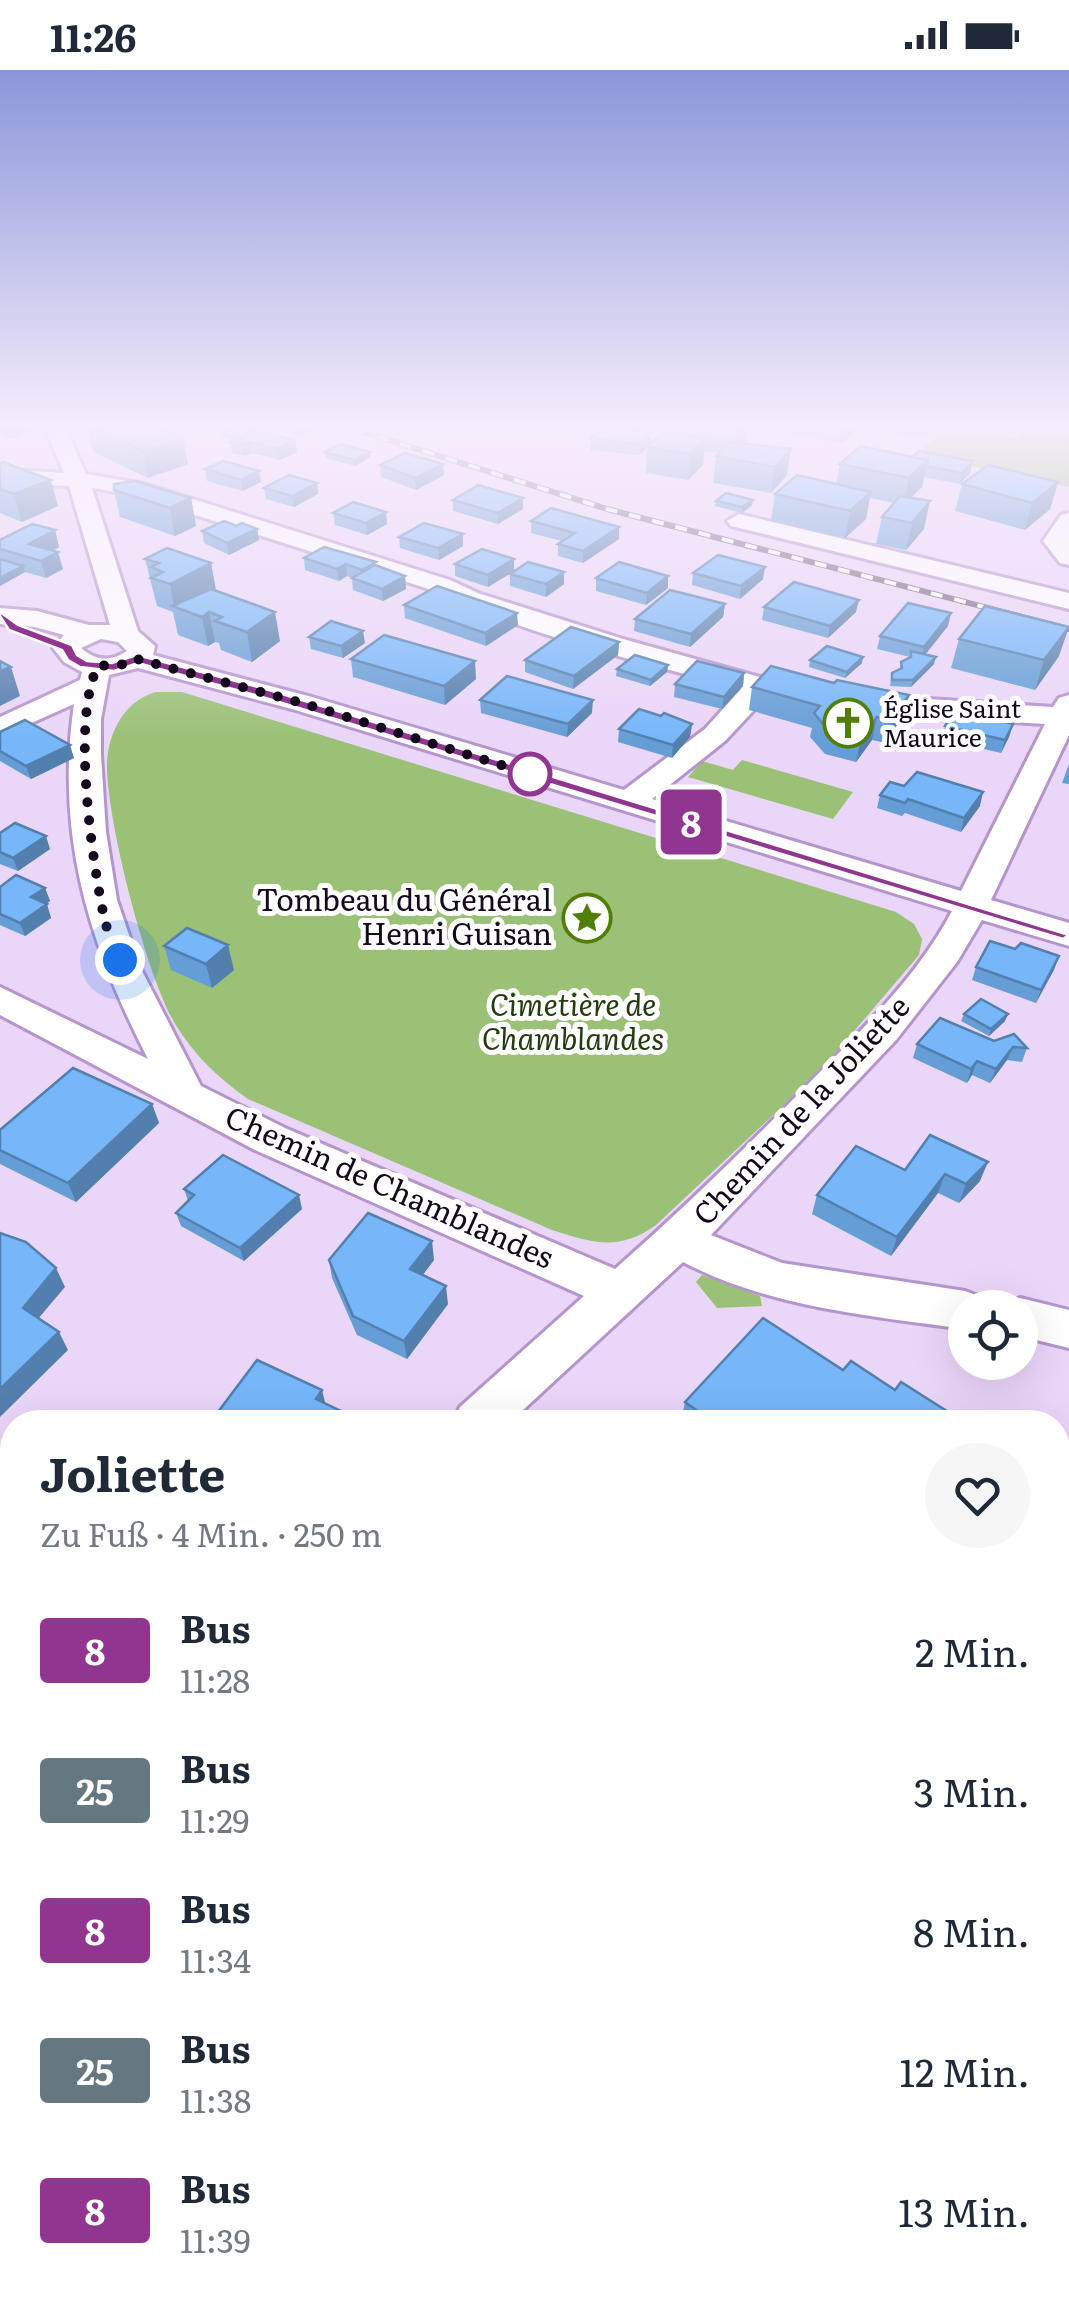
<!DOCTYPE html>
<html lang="de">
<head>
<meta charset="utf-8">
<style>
	:root { --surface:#fff; --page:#f6f6f7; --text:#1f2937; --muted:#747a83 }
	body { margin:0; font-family:Literata,serif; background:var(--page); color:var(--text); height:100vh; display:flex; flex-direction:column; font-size:38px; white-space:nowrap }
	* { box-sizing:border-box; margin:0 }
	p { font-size:32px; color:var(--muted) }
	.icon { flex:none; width:55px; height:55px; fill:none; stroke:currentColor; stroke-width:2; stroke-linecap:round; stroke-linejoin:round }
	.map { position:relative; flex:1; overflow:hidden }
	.details { position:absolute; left:0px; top:1340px; width:1070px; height:892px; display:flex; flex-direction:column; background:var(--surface); border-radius:40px 40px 0 0; box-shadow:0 10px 40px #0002 }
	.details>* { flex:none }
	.badge { padding:0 20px; border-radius:8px; font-size:35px; line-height:65px }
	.tools { position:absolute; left:948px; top:1220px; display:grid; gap:20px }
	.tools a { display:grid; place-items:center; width:90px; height:90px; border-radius:50%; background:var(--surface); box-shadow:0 10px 40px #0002; font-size:50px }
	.you { position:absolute; width:50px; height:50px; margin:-25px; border:8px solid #fff; border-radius:50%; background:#1a73e8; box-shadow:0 0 0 15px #1a73e833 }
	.map>.badge { position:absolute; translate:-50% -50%; box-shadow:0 0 0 5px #fff }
	.round { display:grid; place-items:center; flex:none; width:105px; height:105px; border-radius:52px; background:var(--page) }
	.head { display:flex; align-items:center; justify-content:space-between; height:170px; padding:0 40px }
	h1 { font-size:48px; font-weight:700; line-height:75px }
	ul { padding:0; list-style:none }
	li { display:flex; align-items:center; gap:30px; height:140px; padding:0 40px }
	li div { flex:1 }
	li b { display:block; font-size:38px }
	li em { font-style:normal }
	li .badge { min-width:110px; font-weight:700; text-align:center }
	.status { display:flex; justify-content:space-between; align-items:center; height:70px; padding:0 50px; background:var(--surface); direction:ltr }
	.status svg { height:28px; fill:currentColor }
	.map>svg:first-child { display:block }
</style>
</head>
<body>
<div class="status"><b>11:26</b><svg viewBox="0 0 49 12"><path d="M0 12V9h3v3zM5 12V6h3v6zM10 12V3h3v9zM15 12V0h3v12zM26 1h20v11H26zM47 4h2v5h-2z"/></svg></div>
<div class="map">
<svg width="1069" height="2231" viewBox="0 0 1069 2231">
	<rect width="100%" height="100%" fill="#ead6f9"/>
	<g fill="#9ac175">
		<polygon points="946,359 1017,368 1026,359 1069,359 1069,417 917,384"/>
		<path d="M156,622h26l714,220 18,12 8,15 -3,16 -98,115 -165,155c-38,27 -63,18 -104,5l-304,-131c-30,-21 -55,-45 -74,-77 -28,-49 -65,-194 -67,-252 -1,-34 16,-69 49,-78z"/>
		<polygon points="742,690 853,722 833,749 688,707 702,691 733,700"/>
		<polygon points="702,1205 760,1226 762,1236 717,1238 696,1212"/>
	</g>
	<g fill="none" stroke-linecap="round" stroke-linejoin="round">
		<g stroke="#b595cd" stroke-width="6">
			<g id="minor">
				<path d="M45,359h21l20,45 59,10 305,96 28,13 145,46 140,39 87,16 203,13 6,-9 10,-3v40l-78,165 78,23v23l-87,-26 -25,42 -61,78 -185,195 71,28 183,28 16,6 6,11h-22v21c-96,-13 -196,-22 -282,-67l-173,160h-57l7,-15 124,-111 -329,-146 -255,-135v-28l148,72c-59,-116 -93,-222 -74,-355l-74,33v-20l80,-37 2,-8 -18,-10 -11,-14 11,-13 -29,-8 -35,-3v-16l37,3 52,14h21l-41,-139 -69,-3v-14l64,4zM92,418l37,6 303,96c97,46 206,71 309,99l-36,40 -81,61 -312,-93 -159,-42 2,-9 -17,-15zM101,569l17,3 9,9c-16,11 -31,10 -46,-3zM138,598l154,41 660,202c-33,63 -87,116 -137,166 -65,67 -131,131 -200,192l-330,-141 -84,-42 -61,-119 -23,-67 -11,-68 -5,-77v-36l8,-44zM767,626l83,16 195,12 -84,167 -309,-92 73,-58z"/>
				<polygon points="1069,443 1069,495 1060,493 1043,471 1061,445"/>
				<polygon points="739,444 1069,523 1069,539 731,456 727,451"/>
				<polygon points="1020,1228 1069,1240 1069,1278 1020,1266 1020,1238 1002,1238"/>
				<polygon points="12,1750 12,1819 0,1824 0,1755"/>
				<polygon points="87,2220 161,2220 160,2231 86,2231"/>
			</g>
		</g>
		<use href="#minor" fill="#fff" fill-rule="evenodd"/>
		<g stroke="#776782" stroke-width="6">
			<polyline id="rail" points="354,359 607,439 1069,559"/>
		</g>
		<use href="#rail" stroke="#fff" stroke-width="4" stroke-dasharray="12" stroke-linecap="butt"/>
	</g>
	<g fill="#659dd6">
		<polygon points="0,359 35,359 12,369 1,366"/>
		<polygon points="87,359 162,359 188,394 148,408 93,382"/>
		<polygon points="275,359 313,359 300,366"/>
		<polygon points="676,359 746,359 745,374 787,405 771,423 713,413 716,386 719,383 704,381 703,395 688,410 646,403 647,377 639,385 590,380 591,368 651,374 675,364"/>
		<polygon points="788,359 856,359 843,373 788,364"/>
		<polygon points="883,359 932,359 924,368 882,361"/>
		<polygon points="253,360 254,364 295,370 297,382 280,390 252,383 244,386 232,383 230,372 233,371 222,367 221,361"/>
		<polygon points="325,382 370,387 355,396 326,388"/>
		<polygon points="912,387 973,391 970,403 960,414 924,407 922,417 911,428 924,459 906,480 876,474 882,447 894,433 870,428 866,449 845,468 771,451 775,424 836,414 840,394"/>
		<polygon points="0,393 58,436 22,452 0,443"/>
		<polygon points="443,394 444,405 416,420 381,407 380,395"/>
		<polygon points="205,399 261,412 243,421 207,411"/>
		<polygon points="1058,412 1050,439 1025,460 955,441 962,414"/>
		<polygon points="317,413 318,424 294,437 266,429 264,418"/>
		<polygon points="114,420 191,428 196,456 175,466 120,447"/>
		<polygon points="523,428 523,439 498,454 453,441 453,430"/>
		<polygon points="716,431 752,435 742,443 715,436"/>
		<polygon points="386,442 387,454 367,465 335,455 333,443"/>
		<polygon points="531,451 619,457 619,469 583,493 558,486 558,474 562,471 531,463"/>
		<polygon points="236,456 257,459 259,470 229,485 204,473 202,461"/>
		<polygon points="55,460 59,477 53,481 63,499 46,508 25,502 0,516 0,470"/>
		<polygon points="399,467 463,476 439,490 400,478"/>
		<polygon points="304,488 376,496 405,506 406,519 383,531 353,520 352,508 347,506 339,511 305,500"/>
		<polygon points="145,489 211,493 216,521 280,571 252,592 221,580 219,573 215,572 208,576 178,565 173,542 157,536"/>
		<polygon points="514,489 514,501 488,517 455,506 455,494"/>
		<polygon points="564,502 564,514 546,527 510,516 510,504"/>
		<polygon points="693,503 763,509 740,529 692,515"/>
		<polygon points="596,508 668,518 646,535 596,521"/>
		<polygon points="725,534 723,547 690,577 634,561 635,549"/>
		<polygon points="404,535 518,555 486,576 405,548"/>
		<polygon points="764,537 856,542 828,568 762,550"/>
		<polygon points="948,556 925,584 934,594 911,617 890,616 892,603 900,599 901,592 910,587 877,579 880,566"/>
		<polygon points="309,567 365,573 343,588 311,579"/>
		<polygon points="959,569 1059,586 1035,620 951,598"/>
		<polygon points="619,572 618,585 573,619 525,602 525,590"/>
		<polygon points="351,589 476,609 445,635 353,607"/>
		<polygon points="810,590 862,593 845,608 809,597"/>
		<polygon points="668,595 667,602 650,616 616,606 617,599"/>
		<polygon points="744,603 743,616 722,639 674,627 675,614"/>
		<polygon points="752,617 904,648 886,673 872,670 856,692 825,684 810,667 812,658 749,640"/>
		<polygon points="480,630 592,643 567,667 481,643"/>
		<polygon points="993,649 1013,654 1009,667 1001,683 942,669 945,656"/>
		<polygon points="692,654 690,667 672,688 618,672 619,659"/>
		<polygon points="0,662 74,688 31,709 0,691"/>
		<polygon points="1069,694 1069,714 1062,713"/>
		<polygon points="880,725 980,736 961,762 905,743 902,746 877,738"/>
		<polygon points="0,763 50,779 18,801 0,794"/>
		<polygon points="0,817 45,818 50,831 46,834 51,848 25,866 0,855"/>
		<polygon points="164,876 234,900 212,918 171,900"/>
		<polygon points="1059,886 1036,933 972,910 976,897"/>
		<polygon points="964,944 1005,951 989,966 961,951"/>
		<polygon points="994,971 1027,978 1022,992 1007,990 990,1013 972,1005 967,1013 913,988 917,974"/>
		<polygon points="152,1034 159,1053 76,1132 0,1094 0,1060"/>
		<polygon points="930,1065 980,1111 959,1133 938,1123 891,1186 812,1144 817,1125 905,1100"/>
		<polygon points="184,1119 302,1139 244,1191 181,1156 176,1143 188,1131"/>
		<polygon points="329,1190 434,1190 422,1205 448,1234 407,1289 357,1265 332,1208"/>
		<polygon points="843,1300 895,1320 964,1352 681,1352 685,1332"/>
		<polygon points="0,1418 12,1423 12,1523 0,1517"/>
	</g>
	<g fill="#537fae">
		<polygon points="20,359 35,359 12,369 11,363"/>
		<polygon points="301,359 313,359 300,366 299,360"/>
		<polygon points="740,359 746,359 744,378 737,386"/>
		<polygon points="848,359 856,359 843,373 845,362"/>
		<polygon points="253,360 254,365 237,373 236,368"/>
		<polygon points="651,363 651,374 639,385 640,374"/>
		<polygon points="183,368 188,394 148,408 143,381"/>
		<polygon points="705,369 703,395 688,410 690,384"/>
		<polygon points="295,370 297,382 280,390 278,379"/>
		<polygon points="250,372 252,383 244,386 242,375"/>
		<polygon points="791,379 787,405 771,423 775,397"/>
		<polygon points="370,382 370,387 355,396 354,390"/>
		<polygon points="928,390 922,417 903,435 909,408"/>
		<polygon points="973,391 970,403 960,414 962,403"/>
		<polygon points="443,394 444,405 416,420 415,408"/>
		<polygon points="259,401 261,412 243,421 241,410"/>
		<polygon points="51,410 58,436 22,452 14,424"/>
		<polygon points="1058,412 1050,439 1025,460 1032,433"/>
		<polygon points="317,413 318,424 294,437 292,426"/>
		<polygon points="871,422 866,449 845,468 850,441"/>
		<polygon points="191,428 196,456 175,466 170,438"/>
		<polygon points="523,428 523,439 498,454 498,443"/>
		<polygon points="753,430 752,435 742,443 742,437"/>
		<polygon points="930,431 924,459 906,480 912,453"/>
		<polygon points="386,442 387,454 367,465 366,453"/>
		<polygon points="619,457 619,469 583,493 583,481"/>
		<polygon points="257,459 259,470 229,485 227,473"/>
		<polygon points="55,460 59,477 36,489 29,474"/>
		<polygon points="463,464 463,476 439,490 438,478"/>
		<polygon points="58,482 63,499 46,508 41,491"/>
		<polygon points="514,489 514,501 488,517 488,505"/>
		<polygon points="211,493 216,521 174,537 170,514"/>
		<polygon points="346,494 347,506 339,511 337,499"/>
		<polygon points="23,496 25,502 0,516 0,508"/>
		<polygon points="765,497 763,509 740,529 741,516"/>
		<polygon points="564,502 564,514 546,527 546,514"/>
		<polygon points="405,506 406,519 383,531 382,519"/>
		<polygon points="668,506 668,518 646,535 647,523"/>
		<polygon points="859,530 856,542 828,568 830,556"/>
		<polygon points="725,534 723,547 690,577 691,564"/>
		<polygon points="209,542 215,572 208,576 202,547"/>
		<polygon points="275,542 280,571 252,592 247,562"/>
		<polygon points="517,543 518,555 486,576 485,563"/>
		<polygon points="951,543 948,556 921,590 924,577"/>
		<polygon points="1069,557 1059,586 1035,620 1044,590"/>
		<polygon points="363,561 365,573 343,588 341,576"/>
		<polygon points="619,572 618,585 573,619 574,606"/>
		<polygon points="863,587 862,593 845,608 847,602"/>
		<polygon points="936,587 934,594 911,617 913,610"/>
		<polygon points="475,591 476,609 445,635 444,616"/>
		<polygon points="668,595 667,602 650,616 651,610"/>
		<polygon points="11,597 20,626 0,636 0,601"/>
		<polygon points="744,603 743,616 722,639 724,627"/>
		<polygon points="909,625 904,648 886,673 891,650"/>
		<polygon points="593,630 592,643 567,667 568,654"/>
		<polygon points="877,647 872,670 856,692 861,669"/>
		<polygon points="692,654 690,667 672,688 673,675"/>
		<polygon points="1013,654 1009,667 1001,683 1005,670"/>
		<polygon points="70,675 74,688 31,709 26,696"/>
		<polygon points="983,722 980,736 961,762 964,748"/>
		<polygon points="46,766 50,779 18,801 13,788"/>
		<polygon points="45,818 50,831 36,841 31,827"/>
		<polygon points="47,834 51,848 25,866 20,853"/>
		<polygon points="228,875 234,900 212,918 206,894"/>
		<polygon points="1059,886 1054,900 1036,933 1041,920"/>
		<polygon points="1008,944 1005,951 989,966 991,959"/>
		<polygon points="1013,977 1007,990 990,1013 996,999"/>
		<polygon points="977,991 972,1005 967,1013 971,999"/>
		<polygon points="152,1034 159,1053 76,1132 68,1113"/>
		<polygon points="988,1092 980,1111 959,1133 966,1114"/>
		<polygon points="945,1104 938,1123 891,1186 897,1167"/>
		<polygon points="299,1125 302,1139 244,1191 240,1178"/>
		<polygon points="432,1171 434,1190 413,1218 410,1199"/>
		<polygon points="56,1198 65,1217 32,1256 23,1238"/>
		<polygon points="446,1216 448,1234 407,1289 404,1271"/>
		<polygon points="59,1262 68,1280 0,1347 0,1319"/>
		<polygon points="322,1320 325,1332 319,1342 316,1329"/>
		<polygon points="12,1645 12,1672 0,1687 0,1659"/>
		<polygon points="0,1920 12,1934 12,1943 0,1928"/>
		<polygon points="12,2048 12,2069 0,2084 0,2062"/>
	</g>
	<g fill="#76b6f9" stroke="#537fae" stroke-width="2.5">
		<polygon points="1,359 20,359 11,363 0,360"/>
		<polygon points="93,359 162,359 183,368 143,381"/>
		<polygon points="225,359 250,359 253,360 236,368 221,361"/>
		<polygon points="601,359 628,359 651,363 640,374 591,368"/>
		<polygon points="261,362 295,370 278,379 250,372 242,375 230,372"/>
		<polygon points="663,362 705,369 690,384 647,377"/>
		<polygon points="730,372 791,379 775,397 716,386"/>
		<polygon points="341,374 370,382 354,390 325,382"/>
		<polygon points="860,376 928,390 909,408 840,394"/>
		<polygon points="919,381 973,391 962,403 927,396 928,390 912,387"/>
		<polygon points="405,383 443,394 415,408 380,395"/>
		<polygon points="223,391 259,401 241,410 205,399"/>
		<polygon points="3,392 51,410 14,424 0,419 0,393"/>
		<polygon points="988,395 1058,412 1032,433 962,414"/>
		<polygon points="289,405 317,413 292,426 264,418"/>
		<polygon points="797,405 871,422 850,441 775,424"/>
		<polygon points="135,411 191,428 170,438 114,420 114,414"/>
		<polygon points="478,415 523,428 498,443 453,430"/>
		<polygon points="726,423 753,430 742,437 716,431"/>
		<polygon points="900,426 930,431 912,453 882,447"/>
		<polygon points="353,432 386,442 366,453 333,443"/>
		<polygon points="551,438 619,457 583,481 558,474 575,463 531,451"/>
		<polygon points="224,451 236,456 242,453 257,459 227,473 202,461"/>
		<polygon points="424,453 463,464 438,478 399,467"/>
		<polygon points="32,454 55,460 29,474 58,482 41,491 0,479 0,470"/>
		<polygon points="324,477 376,492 362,500 346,494 337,499 304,488"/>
		<polygon points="167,478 211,493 170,514 151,508 163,502 151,497 159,493 145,489"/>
		<polygon points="482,479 514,489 488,505 455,494"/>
		<polygon points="718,485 765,497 741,516 693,503"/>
		<polygon points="0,489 23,496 0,508"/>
		<polygon points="528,492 564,502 546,514 510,504"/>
		<polygon points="619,492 668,506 647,523 596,508"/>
		<polygon points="375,495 405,506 382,519 352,508"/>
		<polygon points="794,512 859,530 830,556 764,537"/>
		<polygon points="437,516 517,543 485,563 404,535"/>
		<polygon points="211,519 275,542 247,562 215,551 222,547 209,542 202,547 172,536"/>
		<polygon points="670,520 725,534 691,564 635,549"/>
		<polygon points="908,533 951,543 924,577 880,566"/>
		<polygon points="985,536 1069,557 1044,590 959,569"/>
		<polygon points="331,551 363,561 341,576 309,567"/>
		<polygon points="571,557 619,572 574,606 525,590"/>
		<polygon points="384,565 475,591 444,616 351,589"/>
		<polygon points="827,576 863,587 847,602 810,590"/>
		<polygon points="911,581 936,587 913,610 892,610 892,603 902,598 901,592 911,587"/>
		<polygon points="635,585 668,595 651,610 617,599"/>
		<polygon points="0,591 11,597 0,601"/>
		<polygon points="697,591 744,603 724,627 675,614"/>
		<polygon points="771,596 834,613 837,610 909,625 891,650 877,647 861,669 829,661 814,643 820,636 752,617"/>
		<polygon points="507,606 593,630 568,654 480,630"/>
		<polygon points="639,639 661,646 664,643 692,654 673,675 619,659"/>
		<polygon points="954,640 971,640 994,646 993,649 1013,654 1005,670 945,656"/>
		<polygon points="25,650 70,675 26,696 0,681 0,662"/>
		<polygon points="917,702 983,722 964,748 908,729 905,733 880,725 890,712 904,716"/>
		<polygon points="15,753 46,766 13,788 0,782 0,763"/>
		<polygon points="16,805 45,818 31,827 47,834 20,853 0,844 0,817"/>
		<polygon points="187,858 228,875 206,894 164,876"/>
		<polygon points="990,871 1015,879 1021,873 1059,886 1041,920 976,897"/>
		<polygon points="981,929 1008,944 991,959 964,944"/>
		<polygon points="940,948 994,971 1014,964 1027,978 1013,977 996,999 977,991 971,999 917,974"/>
		<polygon points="73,998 152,1034 68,1113 0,1080 0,1060"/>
		<polygon points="930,1065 988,1092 966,1114 945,1104 897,1167 817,1125 856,1076 905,1100"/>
		<polygon points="223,1085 299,1125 240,1178 176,1143 194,1125 184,1119"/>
		<polygon points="368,1143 432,1171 410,1199 446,1216 404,1271 353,1246 329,1190"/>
		<polygon points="0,1163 26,1172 56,1198 23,1238 59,1262 0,1319"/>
		<polygon points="763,1248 843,1300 851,1291 895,1320 901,1312 964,1352 713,1352 685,1332"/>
		<polygon points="257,1290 322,1320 316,1329 349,1345 343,1352 217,1352 212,1350"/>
		<polygon points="0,1418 12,1423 12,1516 0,1510"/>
		<polygon points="0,1615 12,1624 12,1645 0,1659"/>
		<polygon points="1058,1805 1069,1814 1069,1905 1058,1929"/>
		<polygon points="0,1928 12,1943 12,2048 0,2062"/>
		<polygon points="482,2220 511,2220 504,2231 491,2231"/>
	</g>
	<linearGradient id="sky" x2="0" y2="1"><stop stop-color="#8b96da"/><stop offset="0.53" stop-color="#f6edfc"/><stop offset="1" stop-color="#f6edfc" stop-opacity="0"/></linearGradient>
	<rect width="1069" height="672" fill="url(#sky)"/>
	<polygon fill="#913690" stroke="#fff" stroke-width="2.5" points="0,542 18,555 72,575 77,585 87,591 112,593 137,585 269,620 1069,865 1063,869 259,626 138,593 114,601 80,597 68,590 62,580 9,560 0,546"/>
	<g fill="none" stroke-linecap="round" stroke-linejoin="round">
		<path stroke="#14081c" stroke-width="10" stroke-dasharray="0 18" d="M120,890c-5,-13 -13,-28 -16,-43 -12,-58 -33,-199 -6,-251l30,-2 9,-5 165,44 228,71"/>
	</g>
	<defs>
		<g id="church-ring" transform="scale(2.5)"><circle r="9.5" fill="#fff" stroke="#517e06" stroke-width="1.5"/><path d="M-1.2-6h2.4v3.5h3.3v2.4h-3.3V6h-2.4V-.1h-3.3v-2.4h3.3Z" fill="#517e06"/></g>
		<g id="sight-ring" transform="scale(2.5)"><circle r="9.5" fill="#fff" stroke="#517e06" stroke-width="1.5"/><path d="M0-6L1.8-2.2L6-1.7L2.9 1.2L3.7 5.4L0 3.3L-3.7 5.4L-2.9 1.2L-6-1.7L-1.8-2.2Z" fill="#517e06"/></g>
	</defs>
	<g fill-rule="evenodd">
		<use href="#church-ring" x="848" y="653"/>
		<use href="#sight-ring" x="587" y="848"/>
	</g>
	<circle fill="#fff" stroke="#913690" stroke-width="5" cx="530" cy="704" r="20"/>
	<g text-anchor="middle" stroke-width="10" stroke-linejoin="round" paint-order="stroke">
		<g font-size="25" fill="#14081c" stroke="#fff" text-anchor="start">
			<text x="883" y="648">Église Saint<tspan x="883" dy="29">Maurice</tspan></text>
		</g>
		<g font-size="30" fill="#14081c" stroke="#fff" text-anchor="end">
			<text x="552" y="841">Tombeau du Général<tspan x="552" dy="34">Henri Guisan</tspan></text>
		</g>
		<g font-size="30" font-style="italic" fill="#273b10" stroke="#fff">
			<text x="573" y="946">Cimetière de<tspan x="573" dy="34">Chamblandes</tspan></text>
		</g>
		<g font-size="30" fill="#14081c" stroke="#fff">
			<text transform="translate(802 1041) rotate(-47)" y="10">Chemin de la Joliette</text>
			<text transform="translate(389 1118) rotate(24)" y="10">Chemin de Chamblandes</text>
		</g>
	</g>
</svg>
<div class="tools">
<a><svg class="icon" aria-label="locate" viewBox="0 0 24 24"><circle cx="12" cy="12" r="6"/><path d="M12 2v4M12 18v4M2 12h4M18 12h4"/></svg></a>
</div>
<div class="you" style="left:120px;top:890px"></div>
<b class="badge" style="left:691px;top:752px;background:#913690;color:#fff">8</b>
<section class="details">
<div class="head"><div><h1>Joliette</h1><p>Zu Fuß · 4 Min. · 250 m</p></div><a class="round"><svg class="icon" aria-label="heart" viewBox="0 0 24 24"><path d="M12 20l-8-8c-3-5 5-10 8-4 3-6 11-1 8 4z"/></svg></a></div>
<ul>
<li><span class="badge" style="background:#913690;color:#fff">8</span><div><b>Bus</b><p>11:28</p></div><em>2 Min.</em></li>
<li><span class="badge" style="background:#657881;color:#fff">25</span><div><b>Bus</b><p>11:29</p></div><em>3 Min.</em></li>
<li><span class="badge" style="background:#913690;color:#fff">8</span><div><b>Bus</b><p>11:34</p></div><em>8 Min.</em></li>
<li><span class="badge" style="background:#657881;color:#fff">25</span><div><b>Bus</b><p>11:38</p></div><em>12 Min.</em></li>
<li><span class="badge" style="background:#913690;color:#fff">8</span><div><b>Bus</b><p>11:39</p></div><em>13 Min.</em></li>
</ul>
</section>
</div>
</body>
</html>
